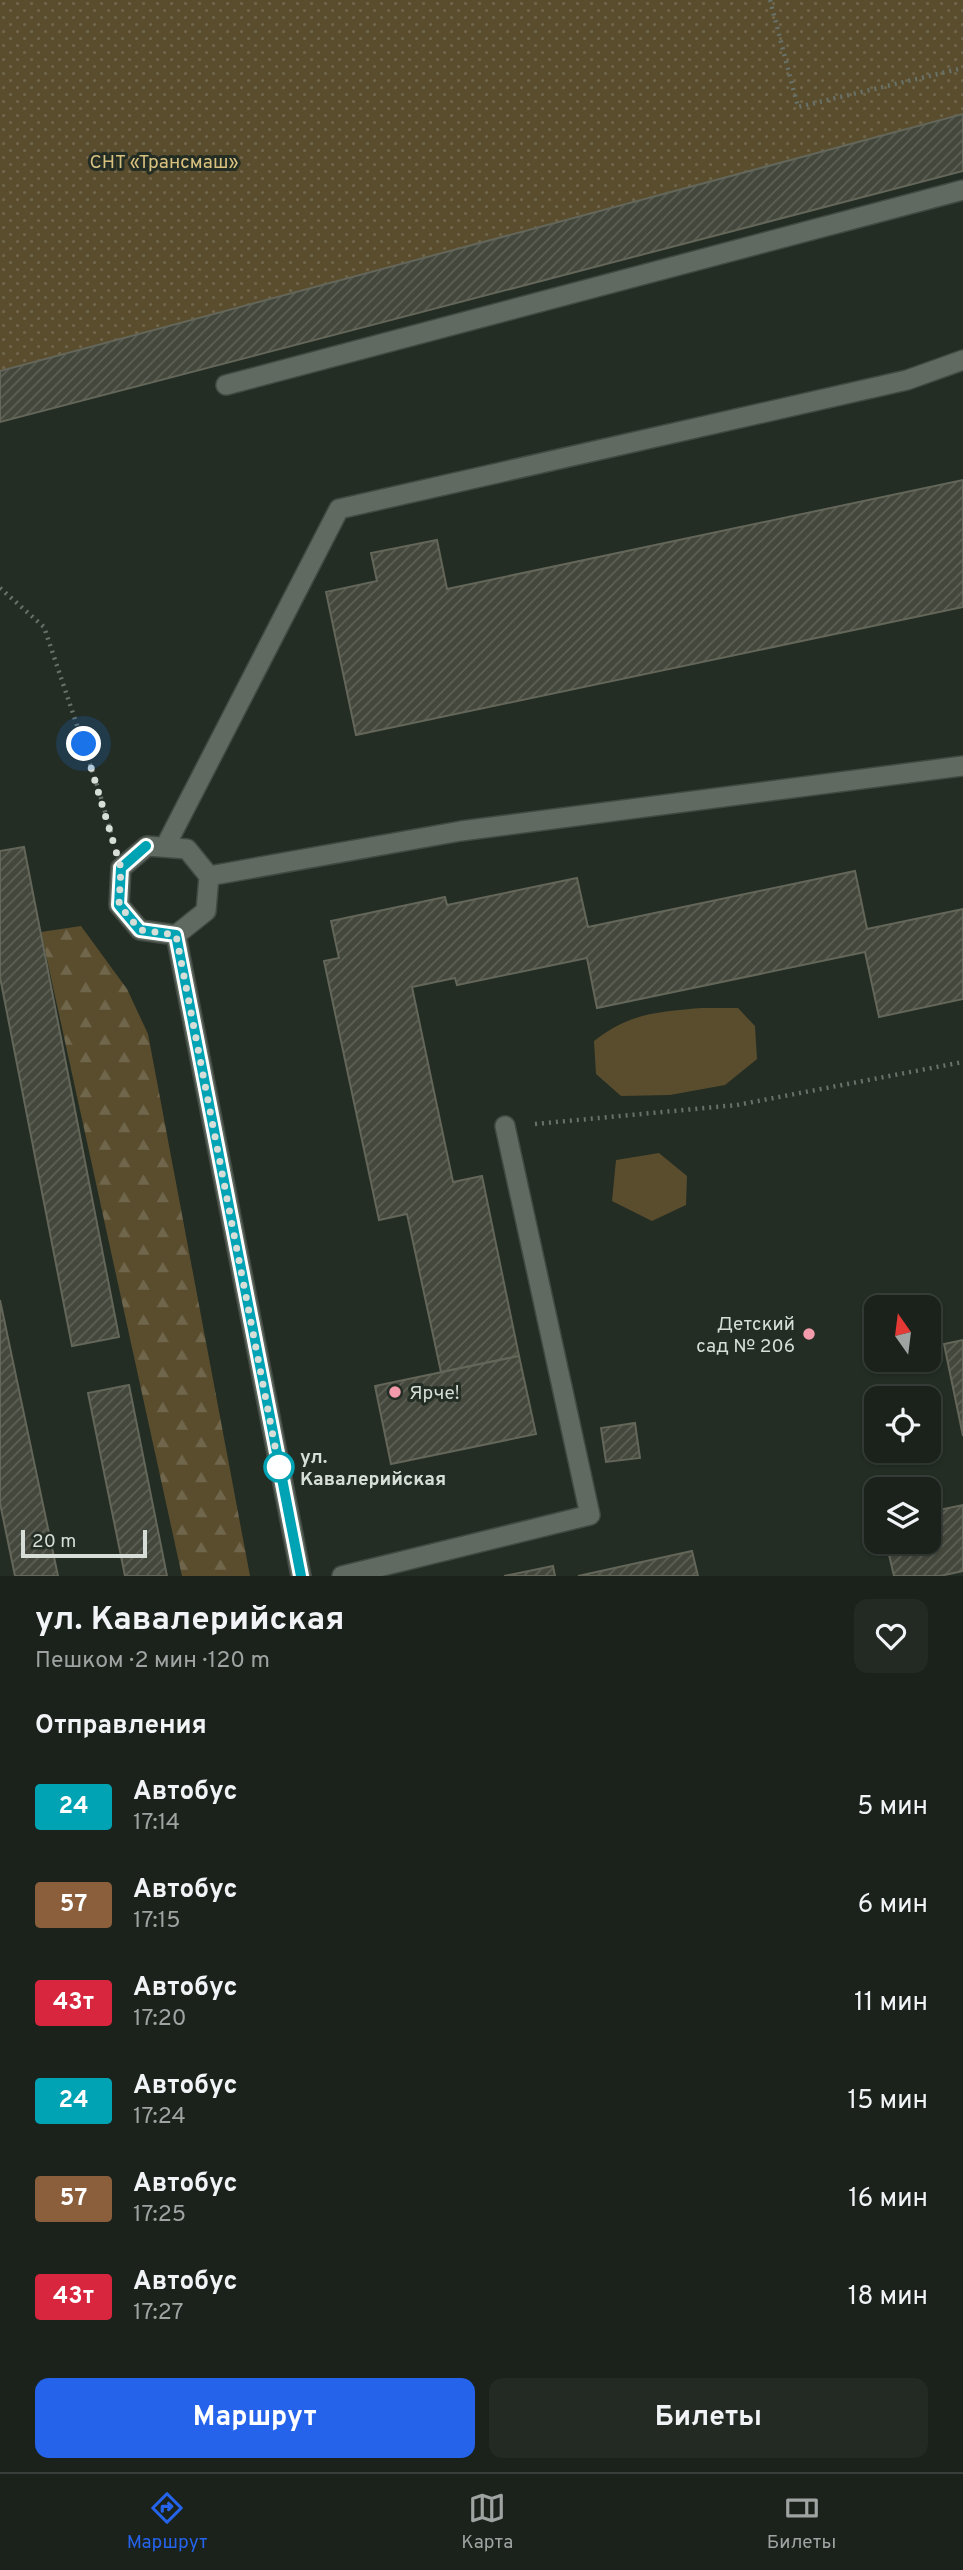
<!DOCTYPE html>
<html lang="ru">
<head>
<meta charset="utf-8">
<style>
	:root { --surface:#1a221b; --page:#232a24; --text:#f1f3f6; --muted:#9fa4a3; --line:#383f3a; --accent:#2563eb }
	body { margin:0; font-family:Overpass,sans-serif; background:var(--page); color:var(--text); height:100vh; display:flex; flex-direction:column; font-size:26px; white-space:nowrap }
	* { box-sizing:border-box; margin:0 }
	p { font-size:23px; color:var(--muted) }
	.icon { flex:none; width:38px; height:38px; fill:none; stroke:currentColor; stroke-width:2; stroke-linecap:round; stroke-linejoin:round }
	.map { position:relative; height:1576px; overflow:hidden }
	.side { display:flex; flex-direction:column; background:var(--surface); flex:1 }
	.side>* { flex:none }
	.badge { padding:0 14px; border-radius:5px; font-size:24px; line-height:46px }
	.needle { width:46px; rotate:346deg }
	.buttons { position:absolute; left:864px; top:1295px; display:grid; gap:14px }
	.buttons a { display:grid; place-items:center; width:77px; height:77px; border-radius:14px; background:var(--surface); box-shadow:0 2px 5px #0004,0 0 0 2px var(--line); font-size:35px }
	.scale { position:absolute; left:21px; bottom:18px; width:126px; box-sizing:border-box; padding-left:7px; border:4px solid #d7ded8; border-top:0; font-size:19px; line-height:24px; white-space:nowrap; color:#d7ded8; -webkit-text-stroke:5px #232d24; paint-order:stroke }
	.you { position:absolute; width:35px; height:35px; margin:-18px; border:5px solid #fff; border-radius:50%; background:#1a73e8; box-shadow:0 0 0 10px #1a73e833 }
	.map>.badge { position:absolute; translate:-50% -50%; box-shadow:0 0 0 4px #fff }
	h2 { padding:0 35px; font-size:26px; line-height:63px }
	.round { display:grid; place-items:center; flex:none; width:74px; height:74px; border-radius:14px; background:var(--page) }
	.headline { display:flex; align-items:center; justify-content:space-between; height:119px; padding:0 35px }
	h1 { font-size:33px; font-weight:700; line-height:52px }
	.primary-button { display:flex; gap:14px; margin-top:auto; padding:14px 35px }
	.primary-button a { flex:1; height:80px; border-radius:14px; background:var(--accent); color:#fff; font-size:28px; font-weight:700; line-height:80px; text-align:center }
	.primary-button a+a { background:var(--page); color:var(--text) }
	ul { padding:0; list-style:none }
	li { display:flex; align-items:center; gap:21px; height:98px; padding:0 35px }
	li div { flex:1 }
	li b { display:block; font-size:26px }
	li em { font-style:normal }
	li .badge { min-width:77px; font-weight:700; text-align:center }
	.menu { display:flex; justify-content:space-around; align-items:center; height:98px; border-top:2px solid var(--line); background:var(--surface); font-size:19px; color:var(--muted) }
	.menu a { display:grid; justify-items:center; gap:4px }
	.menu .on { color:var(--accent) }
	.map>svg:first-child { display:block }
</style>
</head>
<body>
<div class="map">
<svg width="963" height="1576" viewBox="0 0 963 1576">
	<defs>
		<pattern id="forest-firs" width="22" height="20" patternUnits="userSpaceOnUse" patternTransform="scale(1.75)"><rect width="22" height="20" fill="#594d2e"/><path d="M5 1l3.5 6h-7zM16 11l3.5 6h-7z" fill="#70664c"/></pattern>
		<pattern id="garden-dots" width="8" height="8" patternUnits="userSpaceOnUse" patternTransform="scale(1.75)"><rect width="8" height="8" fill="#594d2e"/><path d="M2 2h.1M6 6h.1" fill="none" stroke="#70664c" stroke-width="1.8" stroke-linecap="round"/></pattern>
		<pattern id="building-hatch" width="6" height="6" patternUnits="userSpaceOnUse" patternTransform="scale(1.75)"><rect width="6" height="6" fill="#44473b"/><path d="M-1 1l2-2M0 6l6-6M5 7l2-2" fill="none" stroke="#5e6157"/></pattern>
	</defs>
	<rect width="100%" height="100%" fill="#232d24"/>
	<polygon fill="url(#forest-firs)" points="81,926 127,989 148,1034 250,1576 182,1576 41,932"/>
	<g fill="#594d2e">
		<path d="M701,1008h37l17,18 2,33 -32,26 -55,10 -49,1 -25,-22 -2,-33c36,-28 63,-29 107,-33z"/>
		<polygon points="659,1153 687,1176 686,1205 652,1221 612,1201 616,1160"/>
	</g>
	<polygon fill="url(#garden-dots)" points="0,0 963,0 963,114 0,371"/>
	<g fill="url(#building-hatch)" stroke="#636659" stroke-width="2">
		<polygon points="963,114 963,171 0,422 0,371"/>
		<polygon points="963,480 963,607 356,735 326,592 377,581 371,553 437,540 447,589"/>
		<polygon points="24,847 119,1337 72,1346 0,977 0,851"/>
		<polygon points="855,871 867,929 963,909 963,999 879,1017 865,952 597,1008 587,958 457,985 455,978 412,987 453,1182 482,1176 519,1356 441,1372 407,1214 379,1220 324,961 339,958 331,921 445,897 447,905 577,878 588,927"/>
		<polygon points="0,1300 58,1576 15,1576 0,1503"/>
		<polygon points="963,1340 963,1436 944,1344"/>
		<polygon points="519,1356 536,1434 391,1464 375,1386"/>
		<polygon points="129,1385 167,1576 125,1576 88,1393"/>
		<polygon points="635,1423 640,1458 606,1462 601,1428"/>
		<polygon points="963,1505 963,1571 940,1576 894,1576 886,1542 929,1542 929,1512"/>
		<polygon points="692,1551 698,1576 578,1576"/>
		<polygon points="553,1566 555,1576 504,1576"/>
	</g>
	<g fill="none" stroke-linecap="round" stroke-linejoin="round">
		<g stroke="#414942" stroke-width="22">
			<g id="service">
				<polyline points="226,385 963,190"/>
				<polygon points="147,846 187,849 209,876 206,911 176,935 140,930 119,905 121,868"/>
				<polyline points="165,847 339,509 907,380 963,360"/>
				<polyline points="209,876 461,831 963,766"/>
				<polyline points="342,1576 590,1515 505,1126"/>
			</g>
		</g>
		<g stroke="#414942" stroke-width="22">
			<polyline id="minor" points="176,935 301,1576"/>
		</g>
		<g stroke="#69726a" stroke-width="4.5" stroke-dasharray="2 5" stroke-linecap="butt">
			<polyline points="770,0 798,107 963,68"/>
			<polyline points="0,588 44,627 99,791 112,836"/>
			<polyline points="535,1124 737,1105 963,1062"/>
		</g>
		<use href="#service" stroke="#606a60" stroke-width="19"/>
		<use href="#minor" stroke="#606a60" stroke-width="19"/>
	</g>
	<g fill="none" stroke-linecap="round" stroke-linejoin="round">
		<g stroke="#fff" stroke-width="16">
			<polyline id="line" points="146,846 121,868 119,905 140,930 176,935 301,1576"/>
		</g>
		<use href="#line" stroke="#00a3b4" stroke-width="10"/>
		<polyline stroke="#d7ded8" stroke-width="7" stroke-dasharray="0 12.6" points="84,744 121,868 119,905 140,930 176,935 279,1467"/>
	</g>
	<g fill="#f39aab" stroke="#232d24" stroke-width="2.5">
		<circle cx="809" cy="1334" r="7"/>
		<circle cx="395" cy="1392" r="7"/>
	</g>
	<circle fill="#fff" stroke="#00a3b4" stroke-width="3.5" cx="279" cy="1467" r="14"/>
	<g text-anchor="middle" stroke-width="6" stroke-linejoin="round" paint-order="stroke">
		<g font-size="19" fill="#d8c07f" stroke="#232d24">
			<text x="164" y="168">СНТ «Трансмаш»</text>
		</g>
		<g font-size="19" fill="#d7ded8" stroke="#232d24" text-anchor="end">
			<text x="795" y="1330">Детский<tspan x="795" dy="22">сад № 206</tspan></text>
			<text x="409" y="1399" text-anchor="start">Ярче!</text>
		</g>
		<g font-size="19" font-weight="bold" fill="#d7ded8" stroke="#232d24" text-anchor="start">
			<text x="300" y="1463">ул.<tspan x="300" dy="22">Кавалерийская</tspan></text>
		</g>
	</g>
</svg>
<div class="buttons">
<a><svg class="needle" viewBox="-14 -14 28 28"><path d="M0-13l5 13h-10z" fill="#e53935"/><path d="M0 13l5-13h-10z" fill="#9fa4a3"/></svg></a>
<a><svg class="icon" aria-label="locate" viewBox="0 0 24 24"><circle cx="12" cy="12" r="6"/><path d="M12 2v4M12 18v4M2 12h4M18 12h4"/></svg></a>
<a><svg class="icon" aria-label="layers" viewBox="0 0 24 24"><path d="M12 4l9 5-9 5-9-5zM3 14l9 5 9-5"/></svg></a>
</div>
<div class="scale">20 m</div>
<div class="you" style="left:84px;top:744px"></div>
</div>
<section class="side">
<div class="headline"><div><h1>ул. Кавалерийская</h1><p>Пешком · 2 мин · 120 m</p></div><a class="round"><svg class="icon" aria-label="heart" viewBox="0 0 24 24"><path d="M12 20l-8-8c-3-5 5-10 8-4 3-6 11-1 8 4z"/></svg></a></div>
<h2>Отправления</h2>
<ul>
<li><span class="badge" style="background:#00a3b4;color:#fff">24</span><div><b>Автобус</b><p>17:14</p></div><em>5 мин</em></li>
<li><span class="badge" style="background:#8b5e3c;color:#fff">57</span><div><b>Автобус</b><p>17:15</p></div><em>6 мин</em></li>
<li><span class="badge" style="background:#d7263d;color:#fff">43т</span><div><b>Автобус</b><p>17:20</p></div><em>11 мин</em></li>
<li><span class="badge" style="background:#00a3b4;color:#fff">24</span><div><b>Автобус</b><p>17:24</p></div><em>15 мин</em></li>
<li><span class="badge" style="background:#8b5e3c;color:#fff">57</span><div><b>Автобус</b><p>17:25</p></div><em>16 мин</em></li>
<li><span class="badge" style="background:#d7263d;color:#fff">43т</span><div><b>Автобус</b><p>17:27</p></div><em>18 мин</em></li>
</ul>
<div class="primary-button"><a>Маршрут</a><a>Билеты</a></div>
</section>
<nav class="menu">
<a class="on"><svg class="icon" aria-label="directions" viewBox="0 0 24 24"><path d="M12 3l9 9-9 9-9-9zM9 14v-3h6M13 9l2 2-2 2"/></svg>Маршрут</a>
<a><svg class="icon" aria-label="map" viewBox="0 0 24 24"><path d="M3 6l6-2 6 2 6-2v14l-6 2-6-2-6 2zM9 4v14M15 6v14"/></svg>Карта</a>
<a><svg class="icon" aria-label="tickets" viewBox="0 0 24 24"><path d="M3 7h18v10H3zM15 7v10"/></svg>Билеты</a>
</nav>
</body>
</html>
